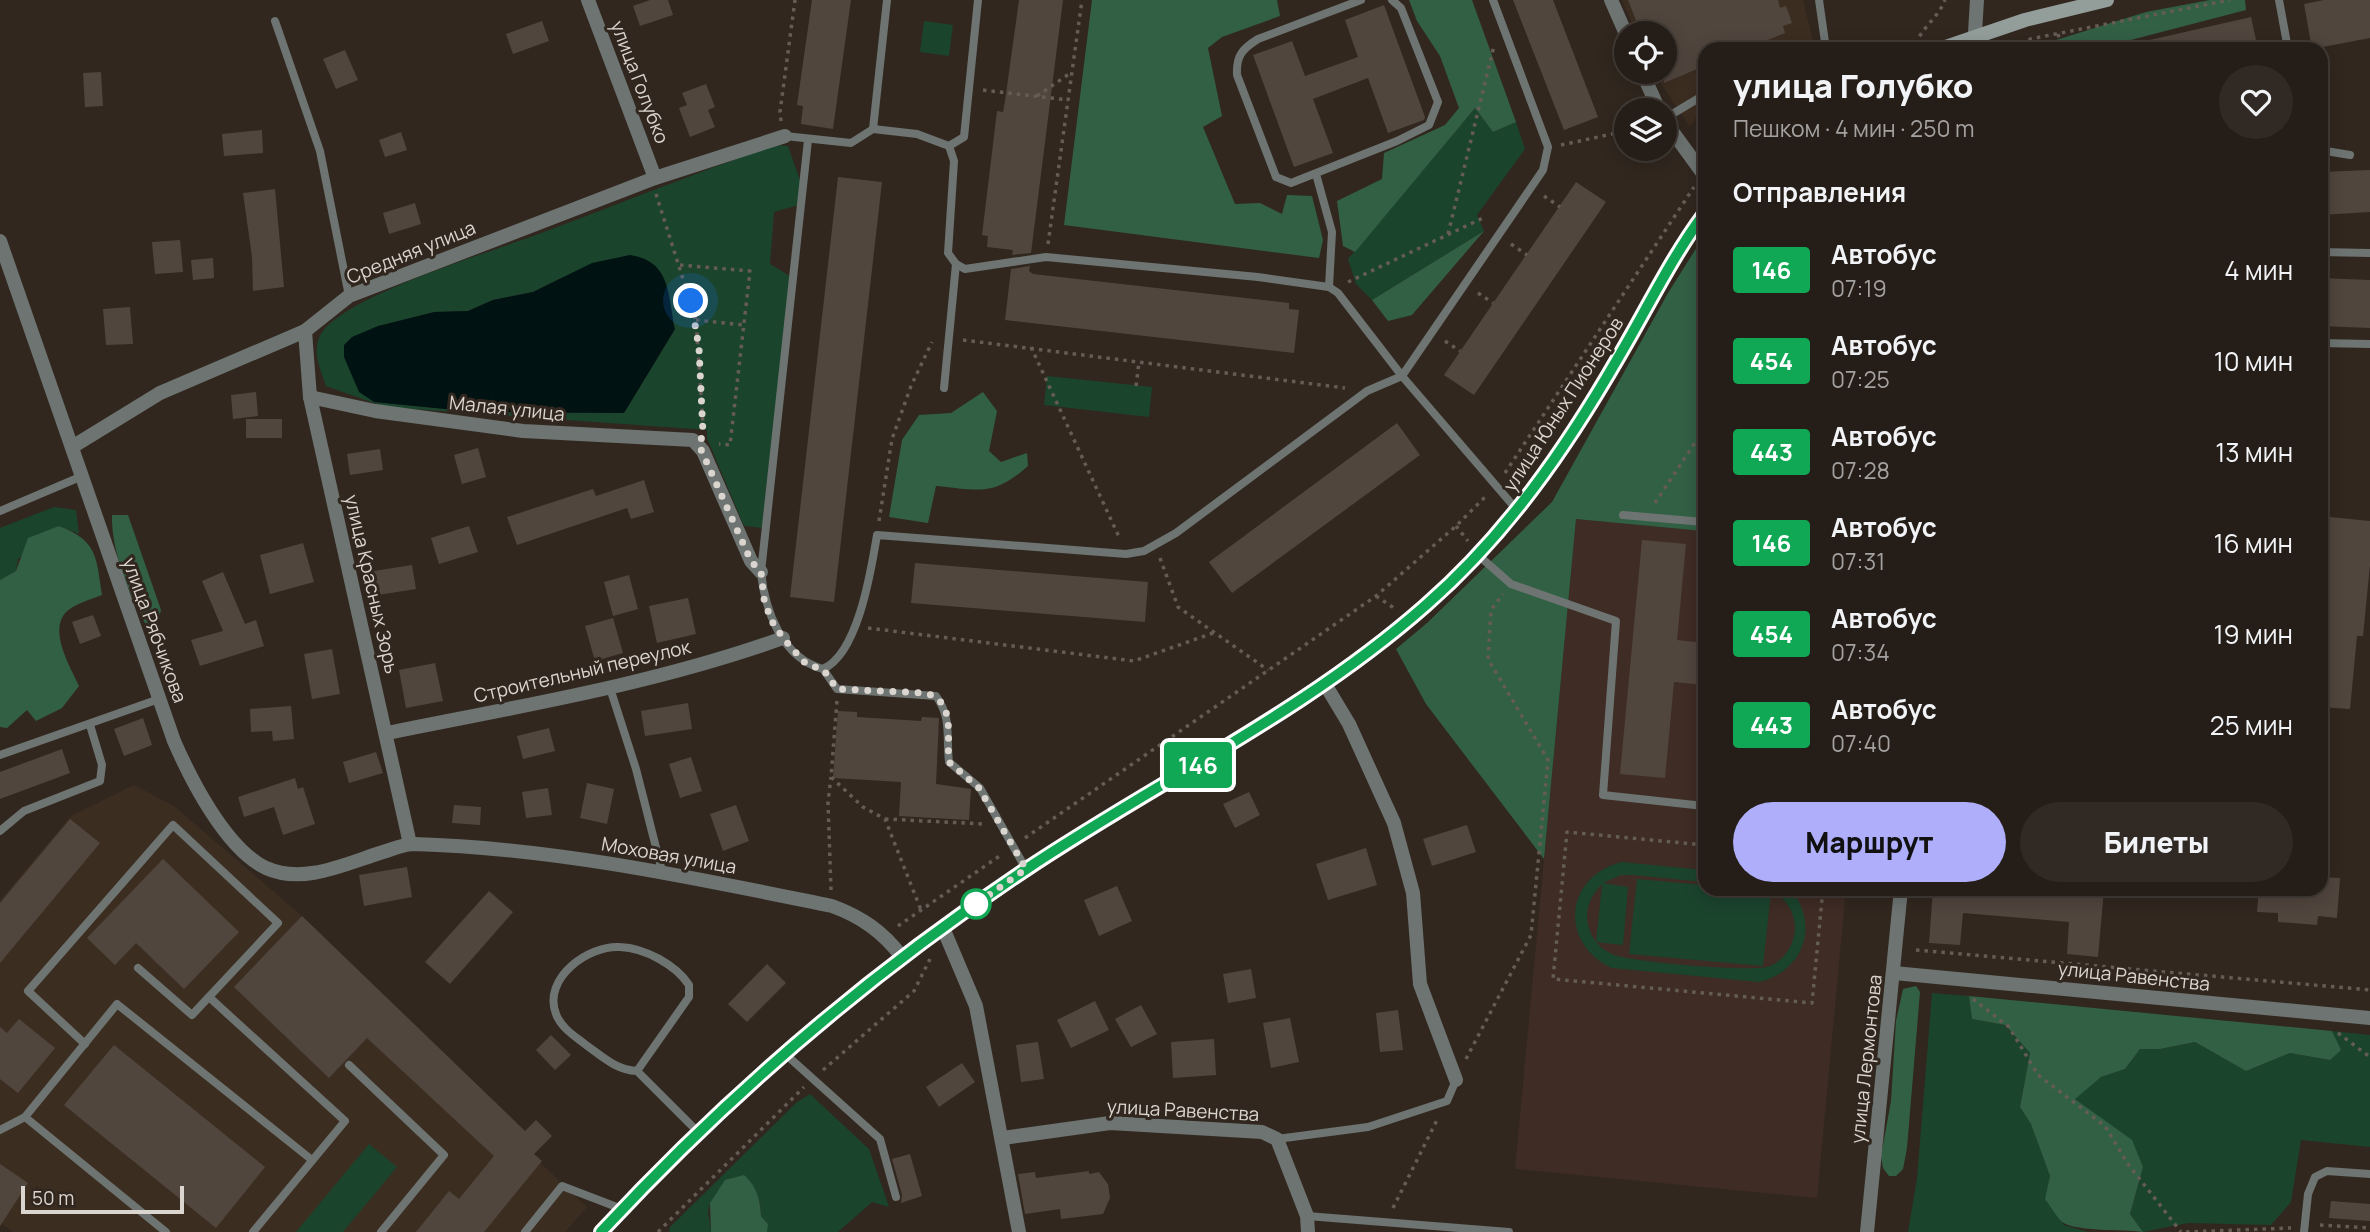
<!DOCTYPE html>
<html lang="ru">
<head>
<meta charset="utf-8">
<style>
	:root { --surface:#251d17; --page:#312a24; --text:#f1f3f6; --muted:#a3a2a1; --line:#423b36; --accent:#afaefa }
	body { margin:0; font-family:Manrope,sans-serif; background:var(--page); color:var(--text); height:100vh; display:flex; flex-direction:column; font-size:26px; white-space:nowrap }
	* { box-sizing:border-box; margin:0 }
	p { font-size:23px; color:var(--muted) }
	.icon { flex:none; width:38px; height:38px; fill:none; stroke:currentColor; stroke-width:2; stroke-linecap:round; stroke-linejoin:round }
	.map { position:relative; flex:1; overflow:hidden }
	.side { position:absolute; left:1698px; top:42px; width:630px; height:854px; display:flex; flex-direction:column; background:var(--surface); border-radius:21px; box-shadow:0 4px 18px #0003,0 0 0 2px var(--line) }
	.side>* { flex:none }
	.badge { padding:0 14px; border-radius:5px; font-size:24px; line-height:46px }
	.fabs { position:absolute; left:1614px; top:21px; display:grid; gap:14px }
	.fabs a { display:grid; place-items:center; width:63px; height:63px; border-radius:50%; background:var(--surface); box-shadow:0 4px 18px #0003,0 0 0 2px var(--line); font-size:35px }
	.scale { position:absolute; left:21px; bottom:18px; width:163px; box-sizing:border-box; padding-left:7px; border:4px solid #dbd5cf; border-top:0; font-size:19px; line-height:24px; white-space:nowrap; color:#dbd5cf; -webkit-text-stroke:5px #31271f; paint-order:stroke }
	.you { position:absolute; width:35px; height:35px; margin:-18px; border:5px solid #fff; border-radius:50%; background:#1a73e8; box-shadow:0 0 0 10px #1a73e833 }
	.map>.badge { position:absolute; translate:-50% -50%; box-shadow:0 0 0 4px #fff }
	h2 { padding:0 35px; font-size:26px; line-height:63px }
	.round { display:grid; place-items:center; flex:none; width:74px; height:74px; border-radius:37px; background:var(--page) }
	.head { display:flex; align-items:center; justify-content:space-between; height:119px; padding:0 35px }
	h1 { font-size:33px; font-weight:800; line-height:52px }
	.button { display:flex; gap:14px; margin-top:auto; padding:14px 35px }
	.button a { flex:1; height:80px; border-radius:42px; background:var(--accent); color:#111; font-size:28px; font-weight:800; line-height:80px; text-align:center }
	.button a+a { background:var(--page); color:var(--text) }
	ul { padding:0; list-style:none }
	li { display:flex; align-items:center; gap:21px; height:91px; padding:0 35px }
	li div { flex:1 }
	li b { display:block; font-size:26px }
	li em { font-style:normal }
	li .badge { min-width:77px; font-weight:700; text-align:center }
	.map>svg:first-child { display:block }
</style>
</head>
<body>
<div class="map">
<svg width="2370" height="1232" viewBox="0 0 2370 1232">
	<rect width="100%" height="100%" fill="#31271f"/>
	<g fill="#3c2d21">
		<polygon points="1622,0 1803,0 1815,49 1704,49 1704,105 1690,127 1653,72 1664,72 1664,33 1636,33"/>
		<polygon points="134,785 174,806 302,916 516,1122 507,1131 587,1207 565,1232 13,1232 2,1224 0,1226 0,900 71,816"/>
	</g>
	<polygon fill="#3e2c25" points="1576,519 1704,531 1704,889 1846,889 1817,1198 1515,1169"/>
	<g fill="#1b442d" fill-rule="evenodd">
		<polygon points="924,21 953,25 949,56 920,52"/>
		<polygon points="1475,108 1493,132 1516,122 1525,149 1477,215 1484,231 1372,300 1356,284 1348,259"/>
		<path d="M776,145l12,1 13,37 -2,22 -25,7 -4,52 20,12 -25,252 -21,-2 -37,-88v-8l-322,-23 -59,-21c-6,-18 -16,-38 -3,-55 29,-37 164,-78 213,-96 80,-30 159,-62 240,-90zM561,278l114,51 -51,84 -148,-1 -102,-10 60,-90 34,-1 25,-11 40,-8z"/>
		<polygon points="1047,376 1152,387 1149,417 1044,405"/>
		<polygon points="54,507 76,510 79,534 59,526 18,559 16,571 0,580 0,528"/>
		<path d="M1622,862l82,8v12l-71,-7h-12l-18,8 25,4 -5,58 -27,-3c5,6 11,10 18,13 19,7 140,18 156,11 16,-7 25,-23 25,-39 -1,-18 -11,-30 -26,-38h41l-1,3 -17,-1c28,36 10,81 -33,91l-147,-14c-54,-25 -47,-92 10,-106zM1601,885h1l-6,57c-14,-20 -11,-40 5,-57z"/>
		<polygon points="1637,879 1704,885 1704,889 1771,892 1763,966 1629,954"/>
		<polygon points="1932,993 1969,996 1972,1019 2004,1025 2030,1053 2020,1107 2031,1123 2050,1176 2046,1199 2064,1225 2088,1232 1908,1232 1917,1179"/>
		<polygon points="2332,1031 2370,1035 2370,1147 2301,1140 2291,1202 2271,1225 2188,1223 2143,1232 2130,1214 2143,1167 2100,1118 2074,1098 2101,1077 2125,1069 2140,1049 2160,1049 2195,1042 2246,1071 2290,1053 2330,1060 2336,1039"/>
		<polygon points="810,1094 869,1149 889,1207 872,1202 838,1232 766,1232 768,1224 761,1216 760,1202 710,1203 708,1211 711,1232 669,1232 670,1227 797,1102"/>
		<polygon points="369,1144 397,1167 343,1232 296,1232"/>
	</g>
	<g fill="#326045">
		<polygon points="1092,0 1277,0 1280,16 1222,37 1208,48 1222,116 1203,127 1235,204 1260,203 1282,214 1287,195 1312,196 1323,240 1319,258 1064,225"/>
		<polygon points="1409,0 1472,0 1516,122 1493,132 1475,108 1355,252 1343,246 1337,201 1382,179 1384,153 1445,125 1459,108 1440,56 1417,21"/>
		<polygon points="2210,0 2245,0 2246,10 2123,42 2081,49 2027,49 2146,12"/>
		<polygon points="1484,231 1412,315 1388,321 1372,300"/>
		<polygon points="1704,236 1704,527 1703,531 1576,519 1544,859 1426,704 1396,649 1427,623 1552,502 1668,293"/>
		<path d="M983,392l14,19 -8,40 12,11 26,-9 1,13c-35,31 -48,24 -92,20l-8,37 -39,-6 13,-77 17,-25 32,-2z"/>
		<path d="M112,515h16l33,95 -4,15 -10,2c-17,-31 -36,-75 -35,-112z"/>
		<path d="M59,526c39,15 37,31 43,69 -10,4 -28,9 -36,17 -18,19 5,56 13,74l-17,22 -26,13 -9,-11 -20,18 -7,-1v-147l16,-9 12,-33z"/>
		<polygon points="1916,986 1920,992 1907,1148 1903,1169 1896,1176 1889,1176 1883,1168 1881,1156 1891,1101 1896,1021 1903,989"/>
		<path d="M1969,996l363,35 9,19 -11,10 -40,-7 -44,18 -51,-29 -35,7h-20l-15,20 -24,8 -26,22 57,41 11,27 -13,47 13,18c-20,-3 -66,0 -81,-10 -6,-6 -11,-15 -17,-23l5,-23 -19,-52 -11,-17 10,-54 -25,-28 -33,-6z"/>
		<path d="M744,1175c13,12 16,24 17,41l7,8 -1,8h-56l-1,-29 15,-23z"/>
	</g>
	<path fill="#011213" d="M630,255c41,6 38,40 45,74l-51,84 -148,-1 -102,-10 -15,-10 -15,-35v-12l8,-8 26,-11 56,-14 34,-1 25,-11 40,-8 59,-29z"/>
	<g fill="#51463e">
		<polygon points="650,0 668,0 673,15 640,26 633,6"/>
		<polygon points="812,0 851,0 833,129 801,124 803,106 797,105"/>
		<polygon points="1019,0 1063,0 1031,253 1012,255 1013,250 987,247 988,236 982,235 997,111 1003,112 1005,101"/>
		<polygon points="1513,0 1553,0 1598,117 1564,130"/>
		<polygon points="1628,0 1778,0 1780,8 1786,6 1792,23 1783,26 1785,33 1746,49 1704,49 1704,66 1664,83 1664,33 1641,33"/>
		<polygon points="2324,0 2370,0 2370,38 2312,49 2304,4"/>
		<polygon points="1384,5 1425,117 1424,120 1388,133 1368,78 1313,99 1333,153 1294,167 1253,55 1292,41 1305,76 1358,57 1345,20"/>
		<polygon points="2251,17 2258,49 2141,49 2141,42"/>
		<polygon points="542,21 549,41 513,54 506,34"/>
		<polygon points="345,50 358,80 336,89 323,59"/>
		<polygon points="101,72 103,106 85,107 83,73"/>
		<polygon points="706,84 715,107 708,110 715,127 690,137 679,108 687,105 682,93"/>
		<polygon points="262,130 263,153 224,156 222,134"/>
		<polygon points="401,132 407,150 385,157 379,140"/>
		<polygon points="2370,170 2370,212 2320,215 2320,172"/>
		<polygon points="838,177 882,182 834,602 790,597"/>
		<polygon points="1576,182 1606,202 1474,395 1444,375"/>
		<polygon points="275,189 284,287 253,291 252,257 243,193"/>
		<polygon points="415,203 421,224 389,234 383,213"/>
		<polygon points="180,240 183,272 155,274 152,242"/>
		<polygon points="213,258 214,278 193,280 191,260"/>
		<polygon points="1030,266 1029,271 1033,274 1289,303 1289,309 1299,310 1294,353 1005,320 1011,269"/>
		<polygon points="2320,278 2370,280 2370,328 2320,326"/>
		<polygon points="130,307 133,344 106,345 103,309"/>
		<polygon points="256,392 258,416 233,419 231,395"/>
		<rect x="246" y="419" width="36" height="19"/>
		<polygon points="1397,423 1420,455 1232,593 1209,562"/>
		<polygon points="478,448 486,477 462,484 454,455"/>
		<polygon points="380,449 383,470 350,475 347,454"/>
		<polygon points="644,480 654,512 631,519 627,508 517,545 507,517 593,489 596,496"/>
		<polygon points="2320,516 2370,521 2370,565 2363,636 2357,636 2350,709 2320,707"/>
		<polygon points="469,526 478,552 439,564 431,538"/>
		<polygon points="1642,540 1686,544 1677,640 1704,643 1704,685 1674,682 1665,778 1620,774"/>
		<polygon points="303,543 314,582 270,594 260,555"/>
		<polygon points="915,563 1148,582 1145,622 911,603"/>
		<polygon points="412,565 416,589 378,595 374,571"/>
		<polygon points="223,572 245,624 256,620 264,646 200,666 191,640 223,631 202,581"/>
		<polygon points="629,575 638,609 613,616 604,582"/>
		<polygon points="688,598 696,634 657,643 649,606"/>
		<polygon points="93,615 101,636 80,644 72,622"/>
		<polygon points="613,618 623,653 595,661 585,626"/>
		<polygon points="332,649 340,694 312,699 304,654"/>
		<polygon points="435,663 443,701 406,708 399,670"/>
		<polygon points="688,703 692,729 645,736 641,711"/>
		<polygon points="291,706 294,739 273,741 272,731 251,732 250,709"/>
		<polygon points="838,711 857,712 857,717 921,721 922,717 939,718 936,784 971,789 969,820 899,816 901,782 833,778"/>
		<polygon points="143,718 152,745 124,756 114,729"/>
		<polygon points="549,728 555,751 523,759 517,736"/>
		<polygon points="62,749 70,773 0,799 0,772"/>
		<polygon points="376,752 383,773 349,783 343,762"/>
		<polygon points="691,757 702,791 680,798 669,764"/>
		<polygon points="295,778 298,789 303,787 315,824 283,835 274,807 244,817 238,797"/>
		<polygon points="587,783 614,789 607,824 580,818"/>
		<polygon points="548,788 552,815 526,818 522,792"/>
		<polygon points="1249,792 1260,815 1235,828 1223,804"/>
		<polygon points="454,805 481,807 480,825 452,823"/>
		<polygon points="736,805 749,841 723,851 710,814"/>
		<polygon points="70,819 100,843 0,963 0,903"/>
		<polygon points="1467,825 1476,852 1432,866 1423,839"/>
		<polygon points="1366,848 1377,885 1328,900 1316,864"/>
		<polygon points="163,859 239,932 184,989 136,943 115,965 87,938"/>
		<polygon points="407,867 412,897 364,906 359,875"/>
		<polygon points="2320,877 2340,878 2337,918 2318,916 2317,925 2278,922 2278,913 2257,912 2259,889 2320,889"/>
		<polygon points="1117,886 1132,921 1099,936 1084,900"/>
		<polygon points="1933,889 2104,889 2098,957 2067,954 2069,922 1963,913 1960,945 1929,943"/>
		<polygon points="489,891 513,912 450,984 425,962"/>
		<polygon points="302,916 525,1131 536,1120 552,1136 534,1154 542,1161 484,1232 416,1232 449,1191 459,1199 494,1156 367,1038 329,1078 234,987"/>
		<polygon points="767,964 786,983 747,1022 728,1004"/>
		<polygon points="1251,969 1256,998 1228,1003 1223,974"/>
		<polygon points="1095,1001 1109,1030 1071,1048 1057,1020"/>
		<polygon points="1141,1005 1157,1034 1131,1047 1115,1019"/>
		<polygon points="1398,1010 1403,1050 1380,1052 1376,1013"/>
		<polygon points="1290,1018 1299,1062 1271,1068 1263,1023"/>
		<polygon points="19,1019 55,1048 18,1093 0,1079 0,1027 7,1033"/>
		<polygon points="551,1035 571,1055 555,1070 536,1050"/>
		<polygon points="1214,1039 1216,1075 1173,1078 1171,1042"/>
		<polygon points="1038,1042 1044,1079 1021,1082 1016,1045"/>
		<polygon points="114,1045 265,1167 216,1228 64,1105"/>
		<polygon points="962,1063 975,1082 939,1107 926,1087"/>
		<polygon points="910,1154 922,1196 901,1203 902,1195 892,1159"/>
		<polygon points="0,1164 28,1183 0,1226"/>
		<polygon points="1089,1171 1089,1174 1099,1172 1108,1184 1110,1198 1103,1214 1061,1219 1060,1209 1025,1214 1018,1174 1035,1172 1036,1178"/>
		<polygon points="2331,1201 2370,1204 2370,1221 2329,1218"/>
	</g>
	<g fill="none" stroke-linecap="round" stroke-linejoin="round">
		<g stroke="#655c55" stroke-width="3.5" stroke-dasharray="3.5 5" stroke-linecap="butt">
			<polyline points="2058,34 2062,49"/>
			<path d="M1916,44c6,-17 22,-26 29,-44"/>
			<polyline points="2029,49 2030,39 2230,0"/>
			<polyline points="983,90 1068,100"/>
			<polyline points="1037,96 1072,72"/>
			<polyline points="781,121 780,112 795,0"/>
			<polyline points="1561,145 1626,131"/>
			<polyline points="656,194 696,320 703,425"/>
			<polyline points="1544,196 1560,207"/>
			<polyline points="1448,234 1494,46"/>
			<polyline points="1048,244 1082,0"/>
			<polyline points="1511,244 1527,255"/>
			<polyline points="680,265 750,271 730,445 719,444"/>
			<polyline points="1348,282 1483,218"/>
			<polyline points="1478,293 1493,303"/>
			<polyline points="696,320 744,325"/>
			<polyline points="963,340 1345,388"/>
			<polyline points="1445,341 1460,351"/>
			<polyline points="1031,347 1120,539"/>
			<polyline points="1136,386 1139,362"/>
			<polyline points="1505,473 1694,187"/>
			<polyline points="1655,503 1704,429"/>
			<polyline points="879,521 892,439 911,386 932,342"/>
			<polyline points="1456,526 1468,541"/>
			<polyline points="1160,558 1178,607 1268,670"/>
			<polyline points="1376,596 1394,608"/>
			<polyline points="868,628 1134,661 1216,632"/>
			<polyline points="837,701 831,777 863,807 885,819 921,910"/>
			<polyline points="885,819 984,824"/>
			<polyline points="1025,838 1376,596 1456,526 1487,495"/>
			<polyline points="1704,845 1567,832 1553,979 1812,1003 1823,889"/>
			<polyline points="831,890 828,802 831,777"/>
			<polyline points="898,926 1001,855"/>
			<polyline points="1916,950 2370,990"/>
			<polyline points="1973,999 2009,1027 2038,1075 2105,1126 2128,1164 2181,1232"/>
			<polyline points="2338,1033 2370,1057"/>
			<polyline points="1466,1059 1531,935 1548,760 1488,659 1491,610 1503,594"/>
			<polyline points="823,1070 914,991 930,959"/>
			<polyline points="1393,1208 1438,1118"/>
			<polyline points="2320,1225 2370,1228"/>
			<polyline points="658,1232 804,1087"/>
			<polyline points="2186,1232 2291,1228"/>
		</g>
		<g stroke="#6d7471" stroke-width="8">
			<path d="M1361,0l-103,39c-16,10 -22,17 -21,36l39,102 15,6 106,-42 32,-16 9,-23 -37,-94 -9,-8"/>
			<polyline points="2279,0 2288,49"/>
			<polyline points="275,21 320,151 349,296"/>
			<polyline points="1810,49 1825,42 1819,0"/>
			<polyline points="1664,119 1704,95"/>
			<polyline points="873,129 887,0"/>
			<polyline points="785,136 851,143 873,129 917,134 949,146 954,161 948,253 956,264 965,269 1046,257 1258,277 1329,287 1338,293 1402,376 1517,510"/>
			<path d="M808,140l-47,432c4,39 21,86 62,97 35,-15 48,-98 54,-134l249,19 18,-3 32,-18 191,-142 35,-15 141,-206 5,-23 -55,-147"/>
			<polyline points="949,146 964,137 978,0"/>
			<polyline points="2320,150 2350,155"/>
			<polyline points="1316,174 1332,232 1329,287"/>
			<polyline points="2320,252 2370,253"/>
			<polyline points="2320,343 2370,344"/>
			<polyline points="944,388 956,264"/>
			<polyline points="0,511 80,477"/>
			<polyline points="1623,515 1704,522"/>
			<polyline points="1478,555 1511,584 1616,621 1603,795 1704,806"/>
			<path d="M823,669l14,20 99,7c16,22 10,40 13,66l31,26 46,81"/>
			<polyline points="610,688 636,769 662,871"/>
			<polyline points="0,755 159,699"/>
			<polyline points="0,831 24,811 100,781 102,765 90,725"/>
			<polyline points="209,997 345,1121 253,1232"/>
			<polyline points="85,1044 28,991 173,825 278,923 192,1015 138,968"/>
			<polyline points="783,1052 880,1139 896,1197"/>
			<polyline points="349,1065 444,1155 381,1232"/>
			<path d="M637,1071l52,-74v-12c-13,-20 -44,-37 -69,-38 -31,-2 -78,31 -64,67 5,14 20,23 30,31 17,12 30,25 51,26l62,62"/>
			<polyline points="0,1130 25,1117"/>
			<polyline points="1277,1139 1368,1127 1447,1101 1456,1080"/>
			<polyline points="1307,1216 1509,1232"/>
			<polyline points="166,1232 25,1117 117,1004 312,1160"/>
			<polyline points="525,1232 562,1186 622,1209"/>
			<polyline points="2304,1232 2308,1194 2315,1177 2327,1171 2370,1174"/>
		</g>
		<g stroke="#6d7471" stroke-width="14">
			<polyline points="588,0 655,178"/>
			<polyline points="1611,0 1626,34"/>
			<polyline points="1974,49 1977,0"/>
			<polyline points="1642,72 1659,110"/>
			<polyline points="1664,120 1704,175"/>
			<path d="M0,241l174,500c17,39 52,108 92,127 38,17 81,-5 117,-16 10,-3 21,-8 31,-8 142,4 280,34 418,62 30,11 51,26 70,51"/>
			<polyline points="305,331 310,397 410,844"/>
			<polyline points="310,397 375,411 523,431 693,440 703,451 751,561 761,572"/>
			<polyline points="72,447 160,393 305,331 349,296 655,178 785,136"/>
			<polyline points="1325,684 1349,724 1394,823 1413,893 1420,984 1456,1080"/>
			<path d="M387,733c133,-27 268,-49 396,-95"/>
			<polyline points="943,928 976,1006 1019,1232"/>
			<polyline points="1894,973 2370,1018"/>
			<polyline points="1003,1138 1110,1123 1262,1132 1277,1139 1307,1216 1308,1232"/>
			<polyline points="1867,1232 1901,889"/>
		</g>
		<g stroke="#939e9a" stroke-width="14">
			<polyline points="1940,49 2025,20 2107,0"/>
			<path d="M601,1232c127,-137 268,-258 424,-362 133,-89 280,-158 401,-265 76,-67 133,-147 184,-233 31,-52 58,-110 94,-158"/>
		</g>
	</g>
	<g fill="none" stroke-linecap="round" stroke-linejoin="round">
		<g stroke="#fff" stroke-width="16">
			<path id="line" d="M601,1232c127,-137 268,-258 424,-362 133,-89 280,-158 401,-265 80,-70 139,-155 192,-247 28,-47 53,-100 86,-144"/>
		</g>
		<use href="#line" stroke="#10a855" stroke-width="10"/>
		<path stroke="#dbd5cf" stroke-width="7" stroke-dasharray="0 12.6" d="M691,301l8,47 4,86 -4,11 52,116 10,11 3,27 7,21 12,18 24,27 16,4 14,20 88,4c32,8 21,44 24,69l30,26 47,81 -50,35"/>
	</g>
	<circle fill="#fff" stroke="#10a855" stroke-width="3.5" cx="976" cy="904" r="14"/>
	<g text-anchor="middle" stroke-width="6" stroke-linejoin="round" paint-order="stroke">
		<g font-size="19" fill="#dbd5cf" stroke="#31271f">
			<text transform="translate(640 82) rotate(69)" y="7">улица Голубко</text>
			<text transform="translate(411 252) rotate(-22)" y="7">Средняя улица</text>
			<text transform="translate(1563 404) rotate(-57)" y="7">улица Юных Пионеров</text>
			<text transform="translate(507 408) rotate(6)" y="7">Малая улица</text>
			<text transform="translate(372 584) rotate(77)" y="7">улица Красных Зорь</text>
			<text transform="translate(155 630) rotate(70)" y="7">улица Рябчикова</text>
			<text transform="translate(582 671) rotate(-13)" y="7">Строительный переулок</text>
			<text transform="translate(669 855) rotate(10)" y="7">Моховая улица</text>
			<text transform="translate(2134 976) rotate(6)" y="7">улица Равенства</text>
			<text transform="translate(1866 1059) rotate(-84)" y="7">улица Лермонтова</text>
			<text transform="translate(1183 1110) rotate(3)" y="7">улица Равенства</text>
		</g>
	</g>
</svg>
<div class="fabs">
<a><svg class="icon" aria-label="locate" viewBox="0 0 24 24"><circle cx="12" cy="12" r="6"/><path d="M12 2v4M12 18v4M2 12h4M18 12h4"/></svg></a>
<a><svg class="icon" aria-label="layers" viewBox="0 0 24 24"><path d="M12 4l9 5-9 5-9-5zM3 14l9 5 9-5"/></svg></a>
</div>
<div class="scale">50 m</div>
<div class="you" style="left:691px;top:301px"></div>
<b class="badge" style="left:1198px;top:765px;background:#10a855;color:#fff">146</b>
<section class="side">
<div class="head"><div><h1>улица Голубко</h1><p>Пешком · 4 мин · 250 m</p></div><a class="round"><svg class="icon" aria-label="heart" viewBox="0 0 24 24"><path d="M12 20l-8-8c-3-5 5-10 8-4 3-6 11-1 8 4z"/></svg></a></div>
<h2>Отправления</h2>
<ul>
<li><span class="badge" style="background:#10a855;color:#fff">146</span><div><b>Автобус</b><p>07:19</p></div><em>4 мин</em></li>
<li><span class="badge" style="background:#10a855;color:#fff">454</span><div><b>Автобус</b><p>07:25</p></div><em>10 мин</em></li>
<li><span class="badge" style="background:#10a855;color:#fff">443</span><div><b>Автобус</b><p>07:28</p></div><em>13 мин</em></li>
<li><span class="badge" style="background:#10a855;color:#fff">146</span><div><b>Автобус</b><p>07:31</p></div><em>16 мин</em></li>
<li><span class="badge" style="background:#10a855;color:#fff">454</span><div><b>Автобус</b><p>07:34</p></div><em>19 мин</em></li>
<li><span class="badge" style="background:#10a855;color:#fff">443</span><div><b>Автобус</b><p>07:40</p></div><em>25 мин</em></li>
</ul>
<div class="button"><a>Маршрут</a><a>Билеты</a></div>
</section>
</div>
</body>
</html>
